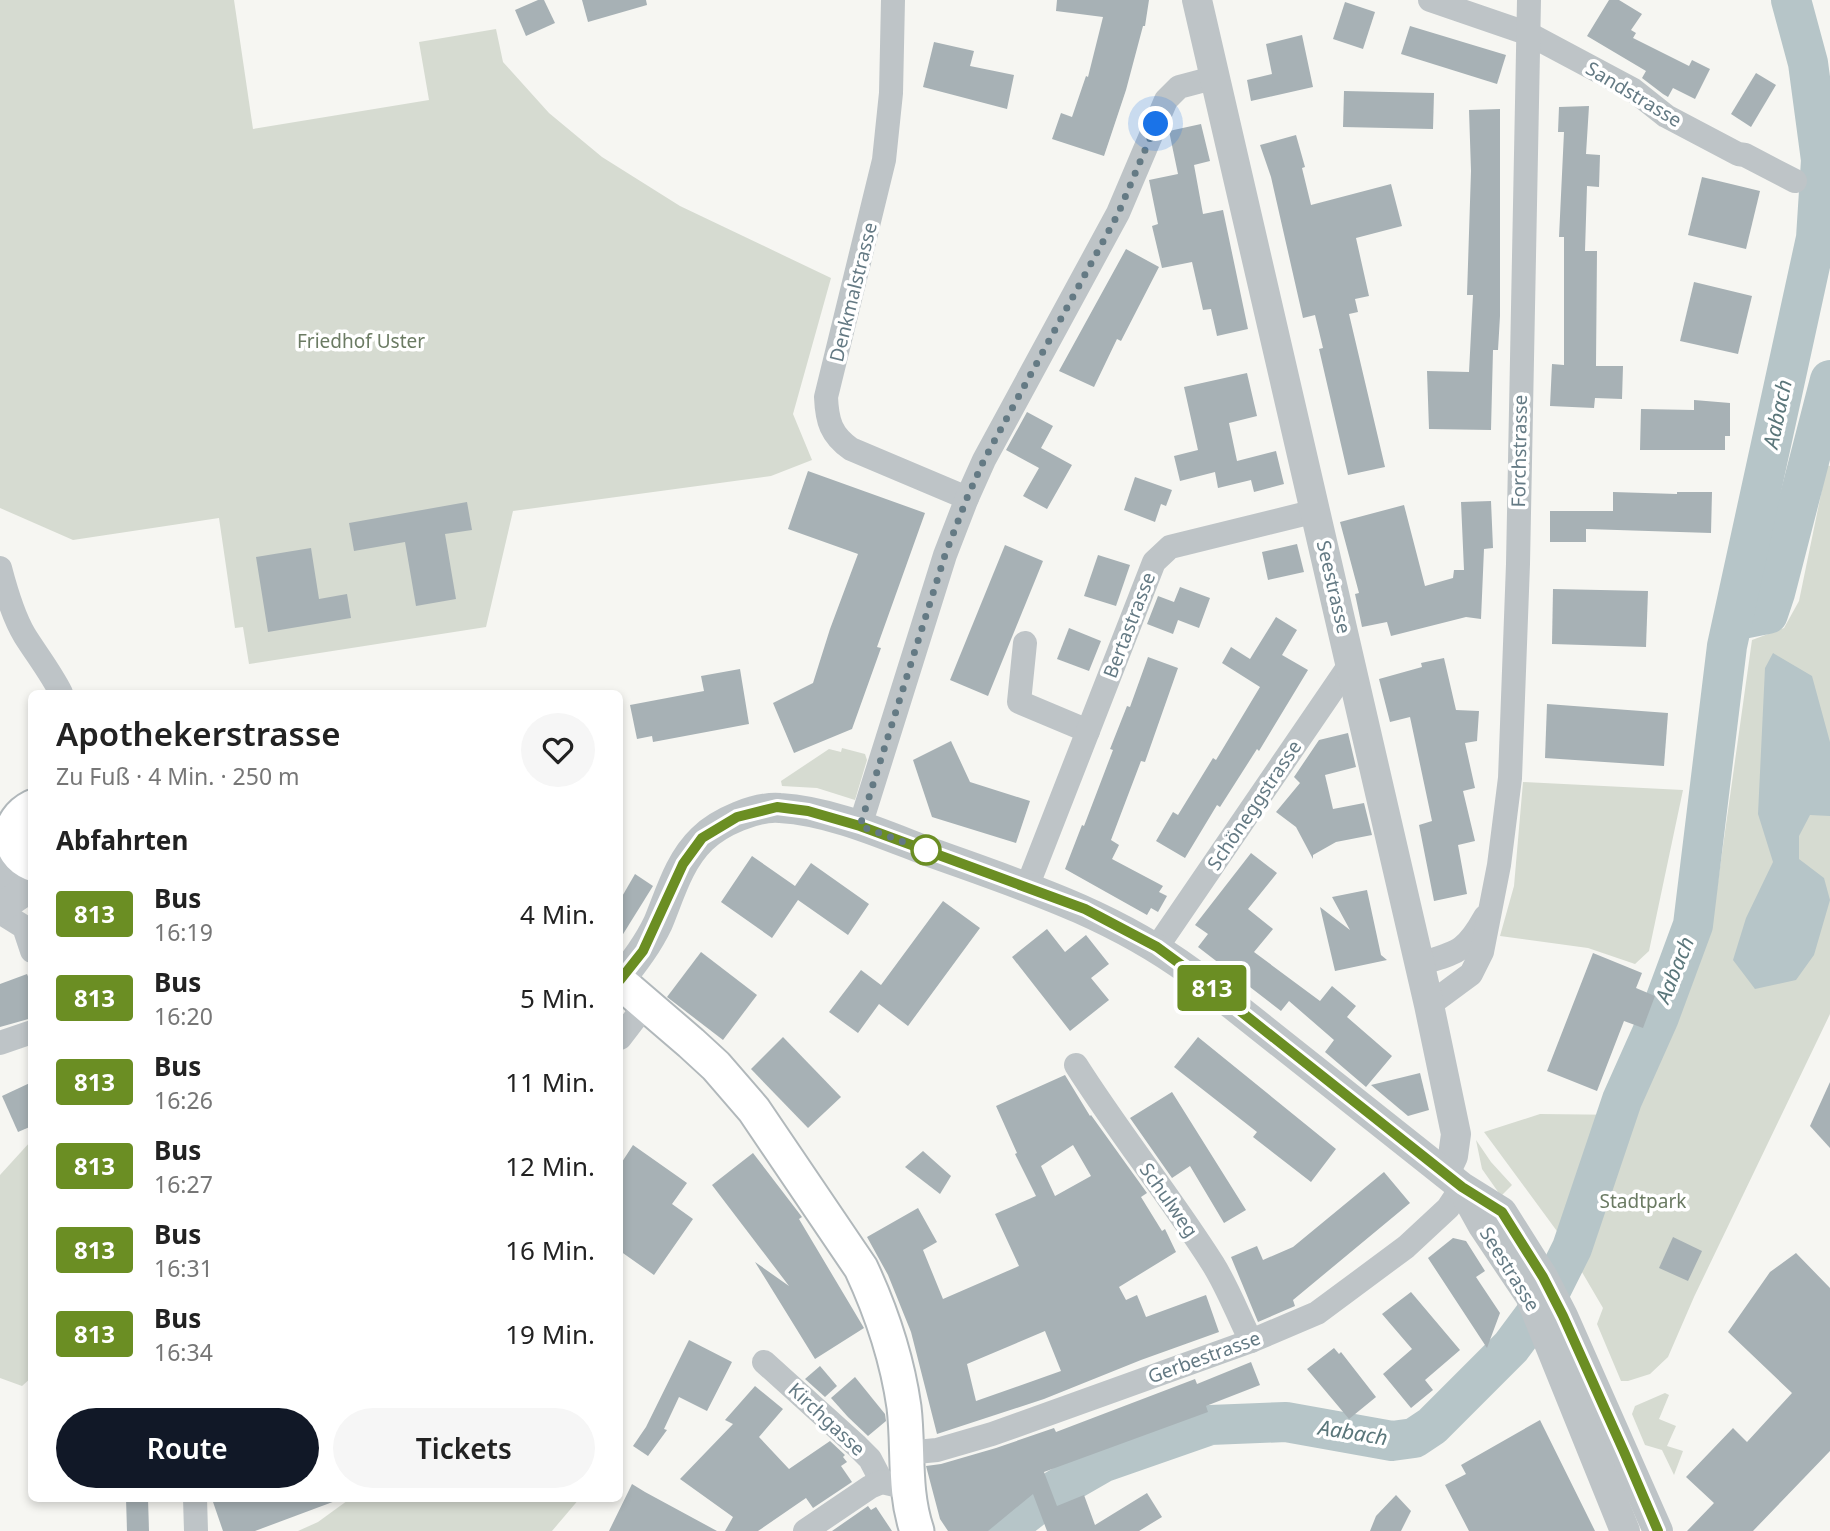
<!DOCTYPE html>
<html lang="de">
<head>
<meta charset="utf-8">
<style>
	:root { --surface:#fff; --page:#f6f6f6; --text:#222; --muted:#767676; --accent:#111827 }
	body { margin:0; font-family:"Noto Sans",sans-serif; background:var(--page); color:var(--text); height:100vh; display:flex; flex-direction:column; font-size:26px; white-space:nowrap }
	* { box-sizing:border-box; margin:0 }
	p { font-size:23px; color:var(--muted) }
	.icon { flex:none; width:38px; height:38px; fill:none; stroke:currentColor; stroke-width:2; stroke-linecap:round; stroke-linejoin:round }
	.map { position:relative; flex:1; overflow:hidden }
	.sheet { position:absolute; left:28px; top:690px; width:595px; height:812px; display:flex; flex-direction:column; background:var(--surface); border-radius:10px; box-shadow:0 4px 10px #0003 }
	.sheet>* { flex:none }
	.badge { padding:0 14px; border-radius:5px; font-size:24px; line-height:46px }
	.you { position:absolute; width:35px; height:35px; margin:-18px; border:5px solid #fff; border-radius:50%; background:#1a73e8; box-shadow:0 0 0 10px #1a73e833 }
	.map>.badge { position:absolute; translate:-50% -50%; box-shadow:0 0 0 4px #fff }
	h2 { padding:0 28px; font-size:26px; line-height:63px }
	.round { display:grid; place-items:center; flex:none; width:74px; height:74px; border-radius:37px; background:var(--page) }
	.headline { display:flex; align-items:center; justify-content:space-between; height:119px; padding:0 28px }
	h1 { font-size:33px; font-weight:600; line-height:52px }
	.cta { display:flex; gap:14px; margin-top:auto; padding:14px 28px }
	.cta a { flex:1; height:80px; border-radius:42px; background:var(--accent); color:#fff; font-size:28px; font-weight:600; line-height:80px; text-align:center }
	.cta a+a { background:var(--page); color:var(--text) }
	ul { padding:0; list-style:none }
	li { display:flex; align-items:center; gap:21px; height:84px; padding:0 28px }
	li div { flex:1 }
	li b { display:block; font-size:26px }
	li em { font-style:normal }
	li .badge { min-width:77px; font-weight:700; text-align:center }
	.map>svg:first-child { display:block }
</style>
</head>
<body>
<div class="map">
<svg width="1830" height="1531" viewBox="0 0 1830 1531">
	<rect width="100%" height="100%" fill="#f6f6f2"/>
	<g fill="#d6dbd1">
		<polygon points="0,0 234,0 253,129 429,100 419,42 496,29 503,62 549,113 602,157 680,206 831,278 793,414 812,460 771,476 513,511 486,627 249,664 243,627 235,628 219,518 73,540 0,508"/>
		<polygon points="1827,465 1830,466 1830,1014 1694,1297 1668,1357 1650,1374 1628,1381 1621,1381 1597,1324 1603,1308 1562,1238 1484,1132 1540,1114 1630,1115 1713,917 1752,640 1784,628 1799,601"/>
		<polygon points="842,748 865,754 867,760 855,800 817,788 782,786 781,781 829,749 841,752"/>
		<polygon points="1523,782 1683,790 1649,951 1635,964 1588,948 1500,936 1514,886"/>
		<polygon points="1476,1140 1491,1162 1512,1185 1501,1196 1482,1169"/>
		<polygon points="31,1141 32,1377 22,1386 0,1378 0,1175"/>
		<polygon points="1665,1393 1669,1395 1659,1419 1676,1426 1667,1446 1683,1451 1674,1475 1662,1450 1645,1445 1632,1414 1635,1406"/>
		<polygon points="351,1498 580,1498 552,1531 298,1531 318,1522"/>
	</g>
	<polygon fill="#b6c5c8" points="1773,653 1812,676 1830,742 1830,816 1810,815 1799,836 1799,859 1824,878 1830,900 1814,955 1796,980 1755,989 1733,960 1746,918 1773,862 1758,814 1765,668"/>
	<g fill="none" stroke-linecap="round" stroke-linejoin="round">
		<g stroke="#b6c5c8" stroke-width="40">
			<polyline points="1733,621 1768,614 1775,593 1830,380"/>
			<polyline points="1003,1531 1057,1489 1104,1462 1210,1425 1286,1422 1392,1441 1414,1438 1432,1426 1511,1347 1546,1300 1572,1248 1622,1100 1659,1017 1693,925 1727,646 1816,238 1821,160 1808,63 1791,0"/>
		</g>
	</g>
	<g fill="#a7b1b5" fill-rule="evenodd">
		<polygon points="538,0 544,0 555,23 526,36 515,10"/>
		<polygon points="582,0 646,0 647,5 588,22"/>
		<polygon points="1057,0 1149,0 1145,26 1143,26 1126,90 1104,156 1052,139 1061,113 1072,117 1086,76 1088,77 1103,17 1056,11"/>
		<polygon points="1609,0 1619,0 1642,14 1631,30 1636,33 1633,38 1689,66 1692,60 1710,69 1695,99 1673,88 1668,97 1663,94 1642,78 1646,71 1587,36"/>
		<polygon points="1345,2 1375,12 1363,49 1333,39"/>
		<polygon points="1410,26 1506,55 1497,84 1401,54"/>
		<polygon points="1302,35 1313,87 1251,101 1247,80 1272,74 1266,44"/>
		<polygon points="934,42 974,51 970,66 1014,75 1007,109 923,87"/>
		<polygon points="1756,73 1776,85 1751,127 1731,114"/>
		<polygon points="1344,91 1434,93 1433,129 1343,127"/>
		<polygon points="1589,106 1586,154 1600,155 1599,187 1587,186 1585,251 1597,251 1596,366 1623,366 1622,399 1595,398 1594,408 1550,406 1552,364 1564,365 1564,237 1559,237 1564,132 1558,132 1559,107"/>
		<polygon points="1500,109 1500,316 1498,350 1493,350 1491,430 1429,429 1427,371 1469,372 1473,295 1467,295 1471,171 1469,110"/>
		<polygon points="1201,124 1210,161 1194,165 1203,214 1223,210 1248,329 1217,336 1211,309 1203,310 1192,262 1162,268 1152,226 1158,224 1149,180 1178,174 1169,131"/>
		<polygon points="1296,135 1305,167 1302,168 1311,205 1391,184 1402,226 1356,238 1369,296 1355,299 1358,312 1349,314 1385,467 1348,475 1319,349 1323,348 1315,315 1303,318 1271,177 1260,145"/>
		<polygon points="1702,177 1760,191 1746,249 1688,235"/>
		<polygon points="1126,249 1159,267 1121,341 1117,339 1094,387 1059,371"/>
		<polygon points="1694,282 1752,296 1738,354 1680,341"/>
		<polygon points="1247,373 1257,416 1229,423 1237,461 1276,451 1284,484 1254,492 1251,480 1218,488 1215,472 1180,481 1174,456 1198,450 1184,387"/>
		<polygon points="1694,400 1730,403 1730,436 1725,436 1725,450 1640,450 1641,409 1694,410"/>
		<polygon points="1027,412 1053,426 1041,448 1072,465 1047,509 1023,496 1039,468 1006,450"/>
		<polygon points="808,471 925,513 877,647 881,648 852,729 794,753 773,703 813,683 830,629 858,554 788,529"/>
		<polygon points="1135,477 1172,490 1166,506 1161,504 1155,522 1124,510"/>
		<polygon points="1613,492 1677,494 1677,492 1712,492 1711,533 1586,529 1586,542 1550,542 1550,511 1613,511"/>
		<polygon points="1491,501 1493,548 1484,549 1481,619 1466,617 1391,636 1387,622 1362,627 1355,594 1359,593 1340,522 1404,505 1425,586 1453,578 1454,570 1464,570 1461,502"/>
		<polygon points="467,502 472,530 445,534 456,599 416,606 405,542 354,551 349,523"/>
		<polygon points="1297,544 1304,572 1268,580 1262,552"/>
		<polygon points="1005,545 1043,561 988,696 950,680"/>
		<polygon points="311,548 319,599 347,594 351,618 268,632 256,557"/>
		<polygon points="1098,555 1130,565 1116,606 1084,596"/>
		<polygon points="1180,587 1210,598 1199,628 1178,620 1173,634 1147,624 1158,596 1174,602"/>
		<polygon points="1553,589 1648,591 1646,647 1552,644"/>
		<polygon points="1276,617 1297,630 1282,655 1308,670 1259,751 1257,749 1220,807 1217,805 1185,858 1156,841 1173,812 1178,815 1213,758 1216,760 1260,687 1222,663 1231,647 1250,659"/>
		<polygon points="1069,628 1101,641 1089,671 1057,659"/>
		<polygon points="1148,657 1178,668 1145,762 1141,761 1111,840 1119,845 1112,859 1163,886 1159,892 1167,896 1158,912 1151,908 1147,915 1065,869 1082,825 1084,826 1113,750 1110,749 1127,706 1130,707"/>
		<polygon points="1444,658 1456,710 1479,711 1477,741 1465,743 1475,788 1463,791 1475,841 1458,845 1467,894 1434,901 1419,825 1432,821 1410,717 1390,722 1379,679 1422,667 1421,663"/>
		<polygon points="740,669 749,724 653,742 652,736 637,739 630,705 704,691 701,676"/>
		<polygon points="1547,704 1668,713 1664,766 1545,758"/>
		<polygon points="1348,733 1356,767 1325,775 1333,809 1364,803 1372,835 1336,842 1313,855 1313,859 1296,827 1276,812 1300,783 1294,777 1319,740"/>
		<polygon points="951,741 970,782 1030,801 1016,843 932,817 913,760"/>
		<polygon points="1251,853 1277,873 1248,909 1273,929 1254,952 1320,1001 1332,986 1356,1006 1347,1017 1392,1056 1366,1087 1325,1052 1334,1040 1289,1001 1281,1011 1198,947 1208,934 1195,925"/>
		<polygon points="752,856 795,886 811,863 869,904 848,935 798,900 772,938 721,902"/>
		<polygon points="635,874 653,886 620,939 620,900"/>
		<polygon points="1367,890 1381,955 1387,960 1335,971 1320,907 1350,930 1332,897"/>
		<polygon points="943,901 980,928 908,1026 879,1004 858,1033 829,1012 861,970 881,985"/>
		<polygon points="1047,929 1065,952 1086,935 1109,964 1091,978 1109,1000 1070,1031 1012,957"/>
		<polygon points="701,952 757,995 723,1040 667,997"/>
		<polygon points="1593,953 1642,973 1636,988 1655,996 1643,1028 1624,1021 1597,1091 1547,1071"/>
		<polygon points="27,974 32,986 32,1018 0,1027 0,984"/>
		<polygon points="783,1037 841,1097 808,1128 751,1069"/>
		<polygon points="1198,1037 1336,1149 1311,1182 1253,1137 1257,1132 1174,1067"/>
		<polygon points="1420,1073 1429,1110 1408,1116 1371,1085"/>
		<path d="M1065,1075l25,41 1,-1 56,78 -6,4 21,34 3,-2 11,23 -57,35 7,13 11,-5 9,22 60,-22 13,37 -78,28 -97,39 -107,35 -26,-102 -23,-57 -21,-38 51,-29 19,34 -14,8 20,49 76,-33 -24,-52 41,-18 -21,-42 2,-1 -21,-47zM1073,1145l18,31 -36,20 -14,-30zM1045,1331l16,40 -85,30 -9,-37z"/>
		<polygon points="32,1082 32,1126 18,1132 2,1096"/>
		<polygon points="1830,1082 1830,1148 1810,1126"/>
		<polygon points="1172,1092 1246,1210 1224,1223 1190,1166 1172,1178 1130,1118"/>
		<polygon points="633,1145 687,1183 672,1204 693,1219 654,1275 620,1251 620,1165"/>
		<polygon points="923,1151 951,1176 940,1194 905,1167"/>
		<polygon points="753,1153 802,1217 799,1219 864,1328 815,1359 755,1262 789,1286 712,1185"/>
		<polygon points="1384,1172 1410,1203 1293,1300 1295,1306 1258,1322 1231,1257 1257,1246 1263,1260 1293,1247"/>
		<polygon points="1673,1237 1702,1251 1688,1281 1659,1268"/>
		<polygon points="1453,1238 1466,1241 1485,1271 1476,1277 1500,1313 1487,1348 1428,1258"/>
		<polygon points="1796,1253 1830,1288 1830,1451 1753,1531 1687,1531 1714,1503 1686,1477 1733,1428 1747,1442 1792,1393 1728,1332 1770,1272"/>
		<polygon points="1411,1292 1460,1350 1425,1380 1433,1390 1411,1408 1383,1374 1412,1349 1382,1314"/>
		<polygon points="689,1340 732,1362 707,1411 679,1397 664,1429 667,1430 648,1456 633,1446 646,1427"/>
		<polygon points="1334,1348 1339,1354 1341,1352 1376,1397 1349,1419 1307,1369"/>
		<polygon points="1251,1362 1260,1385 1206,1406 1208,1412 1044,1472 1057,1506 1084,1495 1095,1525 1147,1493 1162,1517 1139,1531 1047,1531 1033,1494 988,1531 948,1531 940,1519 926,1466 941,1464 996,1448 1054,1428 1056,1432 1195,1379 1197,1384"/>
		<polygon points="820,1366 837,1386 825,1397 805,1379"/>
		<polygon points="855,1377 885,1414 886,1421 868,1436 848,1417 831,1398"/>
		<polygon points="755,1386 783,1409 759,1437 789,1469 830,1441 845,1455 843,1457 847,1462 841,1466 852,1482 813,1508 806,1498 758,1531 725,1531 733,1517 680,1479 733,1424 725,1420"/>
		<polygon points="1540,1420 1595,1531 1469,1531 1445,1485 1466,1474 1461,1465"/>
		<polygon points="632,1484 645,1492 717,1531 609,1531"/>
		<polygon points="1396,1495 1411,1511 1401,1531 1370,1531 1376,1516"/>
		<polygon points="126,1498 148,1498 149,1531 127,1531"/>
		<polygon points="224,1498 337,1498 338,1500 255,1531 223,1531 213,1502"/>
		<polygon points="868,1506 871,1510 876,1507 892,1531 832,1531"/>
	</g>
	<g fill="none" stroke-linecap="round" stroke-linejoin="round">
		<g stroke="#b1b8bb" stroke-width="37">
			<g id="secondary">
				<path d="M32,807c-26,13 -28,45 0,57"/>
				<path d="M620,982l71,61 25,23 38,44 107,158c21,45 36,90 43,139 5,42 -1,83 13,124"/>
			</g>
		</g>
		<g stroke="#bec4c7" stroke-width="24">
			<path d="M893,0l-2,93 -7,67 -58,237c1,24 5,38 25,52l116,49"/>
			<polyline points="1430,0 1529,34 1632,89 1666,116 1738,154 1745,155 1795,181"/>
			<path d="M0,568c6,23 13,48 25,68 12,19 26,37 36,57"/>
			<polyline points="1025,643 1019,702 1088,731"/>
			<polyline points="860,826 945,555 967,498 984,460 1118,213 1166,100 1179,87 1213,78"/>
			<polyline points="1027,887 1154,562 1170,547 1316,511"/>
			<polyline points="0,912 24,927 32,951"/>
			<polyline points="1157,947 1351,663"/>
			<path d="M1420,964c37,-12 45,-11 65,-47"/>
			<polyline points="1429,1005 1471,974 1482,952 1499,865 1510,778 1518,564 1529,0"/>
			<polyline points="620,1038 646,1004"/>
			<polyline points="0,1043 32,1032"/>
			<path d="M1076,1065c43,68 94,131 137,199 15,24 25,51 38,77"/>
			<polyline points="764,1362 857,1446 870,1459 882,1482"/>
			<polyline points="906,1453 937,1450 992,1434 1251,1341 1317,1313 1406,1247 1448,1208 1462,1187"/>
			<polyline points="195,1498 196,1531"/>
			<polyline points="805,1531 870,1487 882,1482 895,1485"/>
		</g>
		<g stroke="#bec4c7" stroke-width="30">
			<polyline points="1197,0 1429,1005 1456,1134 1453,1156 1445,1173"/>
			<polyline points="0,888 18,855"/>
			<polyline points="0,908 19,895 32,879"/>
			<path d="M620,980c15,-19 28,-36 38,-57 12,-29 21,-62 44,-84 17,-17 54,-33 78,-31 50,3 100,25 147,43 94,34 182,61 264,121l271,215 40,25 41,65 20,39 95,215"/>
			<polyline points="1462,1188 1483,1226 1530,1296 1625,1531"/>
		</g>
		<use href="#secondary" stroke="#fff" stroke-width="33"/>
	</g>
	<g fill="none" stroke-linecap="round" stroke-linejoin="round">
		<g stroke="#fff" stroke-width="16">
			<polyline id="line" points="620,980 643,951 683,864 702,838 737,817 777,807 808,811 860,826 1085,909 1157,947 1191,972 1462,1187 1502,1212 1543,1277 1563,1316 1625,1454 1658,1531"/>
		</g>
		<use href="#line" stroke="#6b8e23" stroke-width="10"/>
		<polyline stroke="#647a84" stroke-width="7" stroke-dasharray="0 12.6" points="926,850 860,826 945,555 967,498 984,460 1118,214 1156,124"/>
	</g>
	<circle fill="#fff" stroke="#6b8e23" stroke-width="3.5" cx="926" cy="850" r="14"/>
	<g text-anchor="middle" stroke-width="7" stroke-linejoin="round" paint-order="stroke">
		<g font-size="19" fill="#647a84" stroke="#fff">
			<text transform="translate(1634 94) rotate(31)" y="7">Sandstrasse</text>
			<text transform="translate(853 292) rotate(-76)" y="7">Denkmalstrasse</text>
			<text transform="translate(1519 451) rotate(-89)" y="7">Forchstrasse</text>
			<text transform="translate(1334 587) rotate(77)" y="7">Seestrasse</text>
			<text transform="translate(1129 625) rotate(-69)" y="7">Bertastrasse</text>
			<text transform="translate(1254 805) rotate(-56)" y="7">Schöneggstrasse</text>
			<text transform="translate(1169 1200) rotate(55)" y="7">Schulweg</text>
			<text transform="translate(1510 1269) rotate(58)" y="7">Seestrasse</text>
			<text transform="translate(1204 1357) rotate(-20)" y="7">Gerbestrasse</text>
			<text transform="translate(827 1419) rotate(43)" y="7">Kirchgasse</text>
		</g>
		<g font-size="19" fill="#6b7b63" stroke="#fff">
			<text x="361" y="348">Friedhof Uster</text>
			<text x="1643" y="1208">Stadtpark</text>
		</g>
		<g font-size="21" font-style="italic" fill="#5a767a" stroke="#fff">
			<text transform="translate(1778 414) rotate(-78)" y="7">Aabach</text>
			<text transform="translate(1675 970) rotate(-68)" y="7">Aabach</text>
			<text transform="translate(1353 1433) rotate(9)" y="7">Aabach</text>
		</g>
	</g>
</svg>
<div class="you" style="left:1156px;top:124px"></div>
<b class="badge" style="left:1212px;top:988px;background:#6b8e23;color:#fff">813</b>
<section class="sheet">
<div class="headline"><div><h1>Apothekerstrasse</h1><p>Zu Fuß · 4 Min. · 250 m</p></div><a class="round"><svg class="icon" aria-label="heart" viewBox="0 0 24 24"><path d="M12 20l-8-8c-3-5 5-10 8-4 3-6 11-1 8 4z"/></svg></a></div>
<h2>Abfahrten</h2>
<ul>
<li><span class="badge" style="background:#6b8e23;color:#fff">813</span><div><b>Bus</b><p>16:19</p></div><em>4 Min.</em></li>
<li><span class="badge" style="background:#6b8e23;color:#fff">813</span><div><b>Bus</b><p>16:20</p></div><em>5 Min.</em></li>
<li><span class="badge" style="background:#6b8e23;color:#fff">813</span><div><b>Bus</b><p>16:26</p></div><em>11 Min.</em></li>
<li><span class="badge" style="background:#6b8e23;color:#fff">813</span><div><b>Bus</b><p>16:27</p></div><em>12 Min.</em></li>
<li><span class="badge" style="background:#6b8e23;color:#fff">813</span><div><b>Bus</b><p>16:31</p></div><em>16 Min.</em></li>
<li><span class="badge" style="background:#6b8e23;color:#fff">813</span><div><b>Bus</b><p>16:34</p></div><em>19 Min.</em></li>
</ul>
<div class="cta"><a>Route</a><a>Tickets</a></div>
</section>
</div>
</body>
</html>
